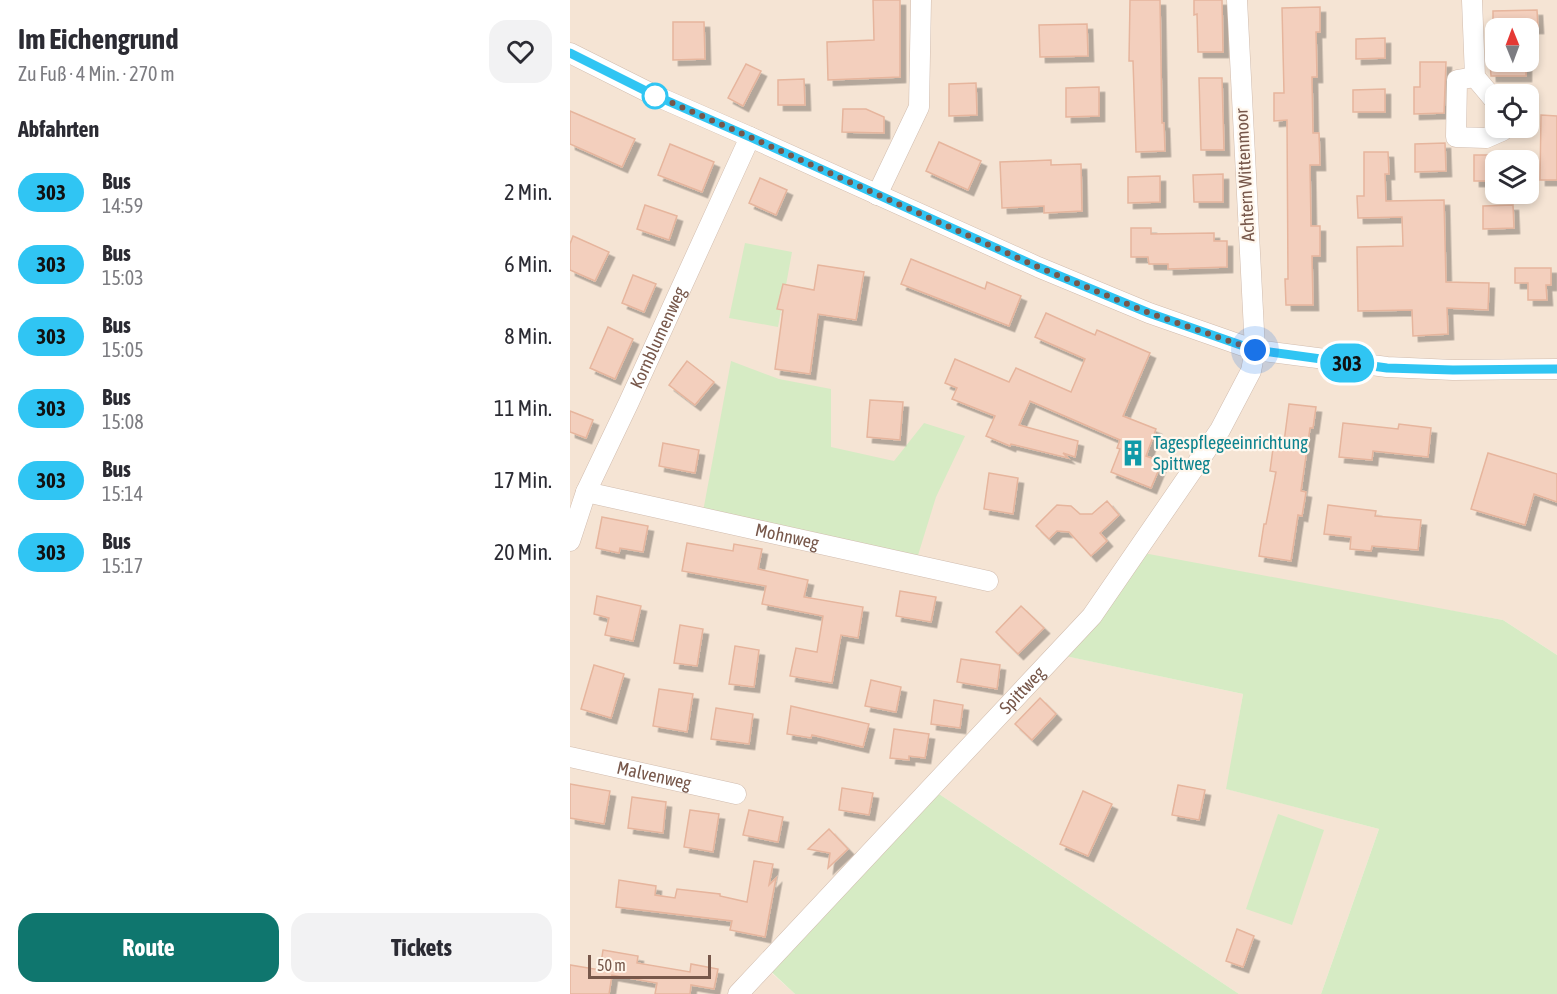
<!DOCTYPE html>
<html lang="de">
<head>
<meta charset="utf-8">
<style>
	:root { --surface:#fff; --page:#f2f2f3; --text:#2b2b33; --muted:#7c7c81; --accent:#0f766e }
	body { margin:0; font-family:"Asap Condensed",sans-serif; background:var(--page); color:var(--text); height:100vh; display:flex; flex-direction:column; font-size:22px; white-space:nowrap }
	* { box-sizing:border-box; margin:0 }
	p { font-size:20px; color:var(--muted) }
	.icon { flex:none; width:33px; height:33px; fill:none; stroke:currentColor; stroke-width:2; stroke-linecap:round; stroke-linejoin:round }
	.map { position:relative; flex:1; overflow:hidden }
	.sheet { display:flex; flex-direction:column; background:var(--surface); width:570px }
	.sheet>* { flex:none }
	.badge { padding:0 12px; border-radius:20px; font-size:21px; line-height:39px }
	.needle { width:39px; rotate:359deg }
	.fabs { position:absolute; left:915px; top:18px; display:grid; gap:12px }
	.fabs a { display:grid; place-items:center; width:54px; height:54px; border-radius:12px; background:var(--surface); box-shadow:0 3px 9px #0003; font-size:30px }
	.scale { position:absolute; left:18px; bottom:15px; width:123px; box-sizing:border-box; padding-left:6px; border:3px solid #77574a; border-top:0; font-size:16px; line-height:21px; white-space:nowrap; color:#77574a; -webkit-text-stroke:4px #fff7ed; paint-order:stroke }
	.you { position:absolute; width:30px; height:30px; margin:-15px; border:4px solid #fff; border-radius:50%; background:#1a73e8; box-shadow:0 0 0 9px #1a73e833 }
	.map>.badge { position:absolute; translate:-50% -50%; box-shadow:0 0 0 3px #fff }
	h2 { padding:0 18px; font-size:22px; line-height:54px }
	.round { display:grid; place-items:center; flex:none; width:63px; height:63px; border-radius:18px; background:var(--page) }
	.summary { display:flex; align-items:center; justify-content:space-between; height:102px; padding:0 18px }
	h1 { font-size:28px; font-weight:700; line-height:45px }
	.primary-button { display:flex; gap:12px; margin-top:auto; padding:12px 18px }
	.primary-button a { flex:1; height:69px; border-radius:18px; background:var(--accent); color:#fff; font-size:24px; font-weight:700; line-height:69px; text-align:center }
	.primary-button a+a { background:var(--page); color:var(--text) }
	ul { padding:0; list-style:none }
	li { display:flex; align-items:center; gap:18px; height:72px; padding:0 18px }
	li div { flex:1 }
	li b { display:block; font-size:22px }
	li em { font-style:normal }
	li .badge { min-width:66px; font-weight:700; text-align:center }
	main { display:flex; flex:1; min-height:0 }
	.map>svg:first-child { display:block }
</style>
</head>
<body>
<main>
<section class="sheet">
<div class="summary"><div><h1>Im Eichengrund</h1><p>Zu Fuß · 4 Min. · 270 m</p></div><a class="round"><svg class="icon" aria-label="heart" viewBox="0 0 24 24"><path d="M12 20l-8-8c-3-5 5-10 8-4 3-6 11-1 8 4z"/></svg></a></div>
<h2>Abfahrten</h2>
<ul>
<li><span class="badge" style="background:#30c5f3;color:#111">303</span><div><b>Bus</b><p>14:59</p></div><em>2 Min.</em></li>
<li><span class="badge" style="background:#30c5f3;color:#111">303</span><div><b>Bus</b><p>15:03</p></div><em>6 Min.</em></li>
<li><span class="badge" style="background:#30c5f3;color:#111">303</span><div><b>Bus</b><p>15:05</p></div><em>8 Min.</em></li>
<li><span class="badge" style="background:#30c5f3;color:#111">303</span><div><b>Bus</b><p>15:08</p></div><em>11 Min.</em></li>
<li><span class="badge" style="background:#30c5f3;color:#111">303</span><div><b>Bus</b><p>15:14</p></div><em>17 Min.</em></li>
<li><span class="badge" style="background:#30c5f3;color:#111">303</span><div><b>Bus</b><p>15:17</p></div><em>20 Min.</em></li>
</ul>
<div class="primary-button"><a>Route</a><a>Tickets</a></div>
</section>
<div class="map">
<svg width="987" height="994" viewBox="0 0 987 994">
	<defs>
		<filter id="shadow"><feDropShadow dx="5.5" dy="5.5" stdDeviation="0" flood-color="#0004"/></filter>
	</defs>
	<rect width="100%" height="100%" fill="#fdf3e6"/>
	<path fill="#f5e4d4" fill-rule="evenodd" d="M0,0h987v655l-54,-35 -84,-15 -362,49 186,40 -16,95 152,40 -58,165h-82l-309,-206 -166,178 31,28h-225zM926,28h32v34h-32zM926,94h32v34h-32zM926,160h32v34h-32z"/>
	<g fill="#d6ebc4">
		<polygon points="175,243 222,252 216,285 213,284 208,309 211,310 208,327 159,318"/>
		<polygon points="161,361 209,379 261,389 261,447 324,461 354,423 395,436 366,497 345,565 132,517"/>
		<polygon points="568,552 933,620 987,655 987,994 751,994 809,829 656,789 673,694 486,654"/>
		<polygon points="360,788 669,994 225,994 194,965"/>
		<polygon points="708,814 754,830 722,925 676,909"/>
	</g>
	<g fill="#f3cfbd" stroke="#e6b59d" stroke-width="1.5" filter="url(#shadow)">
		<polygon points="303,0 330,0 330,77 258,80 257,42 304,40"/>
		<polygon points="560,0 590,0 592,123 594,123 595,151 566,152 563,61 559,61"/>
		<polygon points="624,0 652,0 653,52 628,52 627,14 624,15"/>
		<polygon points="750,7 750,32 746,32 747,77 742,77 743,133 749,133 750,165 740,165 741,226 750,226 750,256 742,256 743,305 716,305 715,279 718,279 717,120 704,121 704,93 714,93 712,8"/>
		<polygon points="967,10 968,28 923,28 923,11"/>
		<polygon points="103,22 134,22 135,59 103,60"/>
		<polygon points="517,24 518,56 470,57 469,25"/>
		<polygon points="815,38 815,58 786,59 786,39"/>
		<polygon points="850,62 876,62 874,113 844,114 844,87 850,87"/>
		<polygon points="920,62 956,62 956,76 921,76"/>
		<polygon points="176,64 191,71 173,106 158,98"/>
		<polygon points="629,78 652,78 654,150 631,150"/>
		<polygon points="234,79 235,105 208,105 208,80"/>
		<polygon points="406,83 407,115 379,116 379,84"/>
		<polygon points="529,87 529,116 496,117 496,88"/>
		<polygon points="815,89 815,112 783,112 783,90"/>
		<polygon points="273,109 296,109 314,117 314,133 272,132"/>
		<polygon points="0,111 65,139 52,167 0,144"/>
		<polygon points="971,115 987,116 987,180 970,180"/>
		<polygon points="369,142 411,161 398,190 356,171"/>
		<polygon points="875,143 876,171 845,172 845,144"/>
		<polygon points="100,144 144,162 132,192 88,175"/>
		<polygon points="794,152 818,152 819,174 815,174 816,201 874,200 876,282 919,283 918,310 877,308 878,334 843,336 842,310 788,311 787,247 833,246 832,217 788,218 787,196 794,196"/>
		<rect x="904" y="155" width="22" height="26"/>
		<polygon points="481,160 481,165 511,164 512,211 474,213 474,206 432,208 430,162"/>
		<polygon points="653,174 653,202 624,202 623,175"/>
		<polygon points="590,176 590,202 558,203 558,177"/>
		<polygon points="190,178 217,190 206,215 179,203"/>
		<polygon points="75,205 107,216 99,240 67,229"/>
		<polygon points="943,205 944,228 913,229 913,206"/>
		<polygon points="561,228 581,228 581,234 644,233 644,241 657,241 657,267 598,269 598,264 579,264 578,257 561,257"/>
		<polygon points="3,236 39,252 25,281 0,270 0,244"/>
		<polygon points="341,259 415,289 417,282 451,296 439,326 331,284"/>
		<polygon points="248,265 294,272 286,320 248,314 240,374 205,369 213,310 207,309 213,284 244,290"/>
		<polygon points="945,268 981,268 981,285 976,285 977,300 958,300 958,283 945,283"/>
		<polygon points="63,275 86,284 74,312 52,303"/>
		<polygon points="476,313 525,335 527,330 580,353 553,416 586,429 576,456 592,462 581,488 541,472 550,449 547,448 550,440 460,401 449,425 508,441 505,457 493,453 498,458 441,444 440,446 416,436 425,416 382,399 387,388 375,383 385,359 439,382 446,368 501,392 515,359 465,337"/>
		<polygon points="38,327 63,339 45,379 20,368"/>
		<polygon points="117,361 144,382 125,405 99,385"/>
		<polygon points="300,400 333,402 330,440 297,437"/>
		<polygon points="719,404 746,407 743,428 740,428 731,491 736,492 732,516 728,515 721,561 689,556 694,524 696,524 706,472 700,471 704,441 714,442"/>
		<polygon points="0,411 23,420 16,438 0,432"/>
		<polygon points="773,423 828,429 829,424 861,428 858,457 803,451 802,460 769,457"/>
		<polygon points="93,443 129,450 125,473 89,466"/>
		<polygon points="918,453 987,474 987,502 964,494 955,525 901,509"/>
		<polygon points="419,473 448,478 443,514 414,509"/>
		<polygon points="537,501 549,515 530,533 537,541 521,556 499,532 487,531 479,539 466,526 487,505 501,506 510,514 522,514"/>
		<polygon points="758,505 806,511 805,516 851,520 848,550 802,546 801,551 780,549 781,537 754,534"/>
		<polygon points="32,517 78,526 73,552 50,548 49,553 26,548"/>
		<polygon points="117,543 163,551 164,544 192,549 188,569 238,580 234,597 293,607 288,638 271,635 262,683 220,676 226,648 247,652 253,616 192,604 196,586 112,571"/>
		<polygon points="330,591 366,597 361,622 326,616"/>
		<polygon points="27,596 71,606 63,641 35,635 39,618 24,614"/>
		<polygon points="451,606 474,628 448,654 426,632"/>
		<polygon points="110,625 133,629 127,666 104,663"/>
		<polygon points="165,646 189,650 184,687 159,684"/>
		<polygon points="391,659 430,665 427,689 387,682"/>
		<polygon points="24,665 54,674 41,718 11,709"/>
		<polygon points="301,680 331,687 326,712 295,706"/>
		<polygon points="89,689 123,694 117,732 83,726"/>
		<polygon points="470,698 486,714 462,740 445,724"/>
		<polygon points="364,700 393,705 390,728 361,724"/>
		<polygon points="221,706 299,724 293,747 242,735 241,738 217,734"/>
		<polygon points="146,708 183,714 179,744 141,739"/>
		<polygon points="324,729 359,734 355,758 339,756 339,760 320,758"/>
		<polygon points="0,784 40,791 34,824 0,818"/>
		<polygon points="608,785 635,790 629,820 602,815"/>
		<polygon points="272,788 303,793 299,815 269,810"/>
		<polygon points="513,791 542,804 518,856 490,844"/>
		<polygon points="62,797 96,802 93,833 58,828"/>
		<polygon points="120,810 149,814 143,852 114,847"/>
		<polygon points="179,810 213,817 208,842 173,835"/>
		<polygon points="259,829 278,849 258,868 260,853 238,849"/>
		<polygon points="184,861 203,864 199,885 206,878 195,937 160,930 162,921 46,907 49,880 86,886 85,895 105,898 107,889 150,894 150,896 177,902"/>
		<polygon points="667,929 684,936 673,967 656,961"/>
		<polygon points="33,950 68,956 67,963 120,972 121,964 148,969 144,989 121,985 120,994 85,994 87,983 42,975 39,994 0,994 0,965 30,970"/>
	</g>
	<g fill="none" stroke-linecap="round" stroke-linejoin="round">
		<g stroke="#d1bcae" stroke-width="21">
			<g id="street">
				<polyline points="902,0 905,77 926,102"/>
				<polyline points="0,53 84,95 180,137 468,267 579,313 685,350 817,367 883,370 987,369"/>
				<polyline points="905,77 887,80 886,137 916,138 932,131 932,128"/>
				<polyline points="307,195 349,107 351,0"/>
				<path id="s1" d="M16,492l402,89"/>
				<path id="s2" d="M0,541l16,-49 43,-90 121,-265"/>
				<path id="s3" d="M0,757l166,37"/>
				<path id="s4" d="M168,994l354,-378 128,-186 31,-59 4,-21 -18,-350"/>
			</g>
		</g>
		<use href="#street" stroke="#fff" stroke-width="20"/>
	</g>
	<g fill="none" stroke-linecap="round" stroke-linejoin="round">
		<g stroke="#fff" stroke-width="14">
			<polyline id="line" points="0,53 84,95 180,137 468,267 579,313 685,350 817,368 883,370 987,369"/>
		</g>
		<use href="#line" stroke="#30c5f3" stroke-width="9"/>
		<polyline stroke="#77574a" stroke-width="6" stroke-dasharray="0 10.8" points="85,96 84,95 180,137 468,267 579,313 685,350"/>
	</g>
	<defs>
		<g id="building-bare" transform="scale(2.07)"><path d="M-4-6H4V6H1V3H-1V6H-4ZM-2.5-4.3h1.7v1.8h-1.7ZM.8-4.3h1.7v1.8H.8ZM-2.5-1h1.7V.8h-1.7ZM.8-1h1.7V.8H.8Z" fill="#0f9aa8" stroke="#fff7ed" stroke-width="2.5" paint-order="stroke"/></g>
	</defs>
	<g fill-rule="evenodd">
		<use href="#building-bare" x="563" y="453"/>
	</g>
	<circle fill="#fff" stroke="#30c5f3" stroke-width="3" cx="85" cy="96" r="12"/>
	<g text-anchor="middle" stroke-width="4.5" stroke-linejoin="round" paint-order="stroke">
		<g font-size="18" fill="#77574a" stroke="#fff7ed">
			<text transform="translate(675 175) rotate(-93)" y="6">Achtern Wittenmoor</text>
			<text dy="6" stroke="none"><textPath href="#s2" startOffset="222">Kornblumenweg</textPath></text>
			<text dy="6" stroke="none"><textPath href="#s1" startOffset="206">Mohnweg</textPath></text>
			<text dy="6" stroke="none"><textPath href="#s4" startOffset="416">Spittweg</textPath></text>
			<text dy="6" stroke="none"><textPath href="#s3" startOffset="86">Malvenweg</textPath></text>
		</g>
		<g font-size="18" fill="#0d838f" stroke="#fff7ed" text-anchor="start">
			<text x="583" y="449">Tagespflegeeinrichtung<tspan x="583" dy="21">Spittweg</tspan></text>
		</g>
	</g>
</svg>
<div class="fabs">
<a><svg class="needle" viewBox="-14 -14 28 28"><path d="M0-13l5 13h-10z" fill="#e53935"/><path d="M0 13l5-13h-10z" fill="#7c7c81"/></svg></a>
<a><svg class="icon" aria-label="locate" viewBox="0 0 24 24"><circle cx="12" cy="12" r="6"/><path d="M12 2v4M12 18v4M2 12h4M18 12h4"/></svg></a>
<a><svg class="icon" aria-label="layers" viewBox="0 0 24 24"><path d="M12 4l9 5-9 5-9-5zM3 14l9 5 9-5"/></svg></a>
</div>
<div class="scale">50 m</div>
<div class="you" style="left:685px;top:350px"></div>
<b class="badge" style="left:777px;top:363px;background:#30c5f3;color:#111">303</b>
</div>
</main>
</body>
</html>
